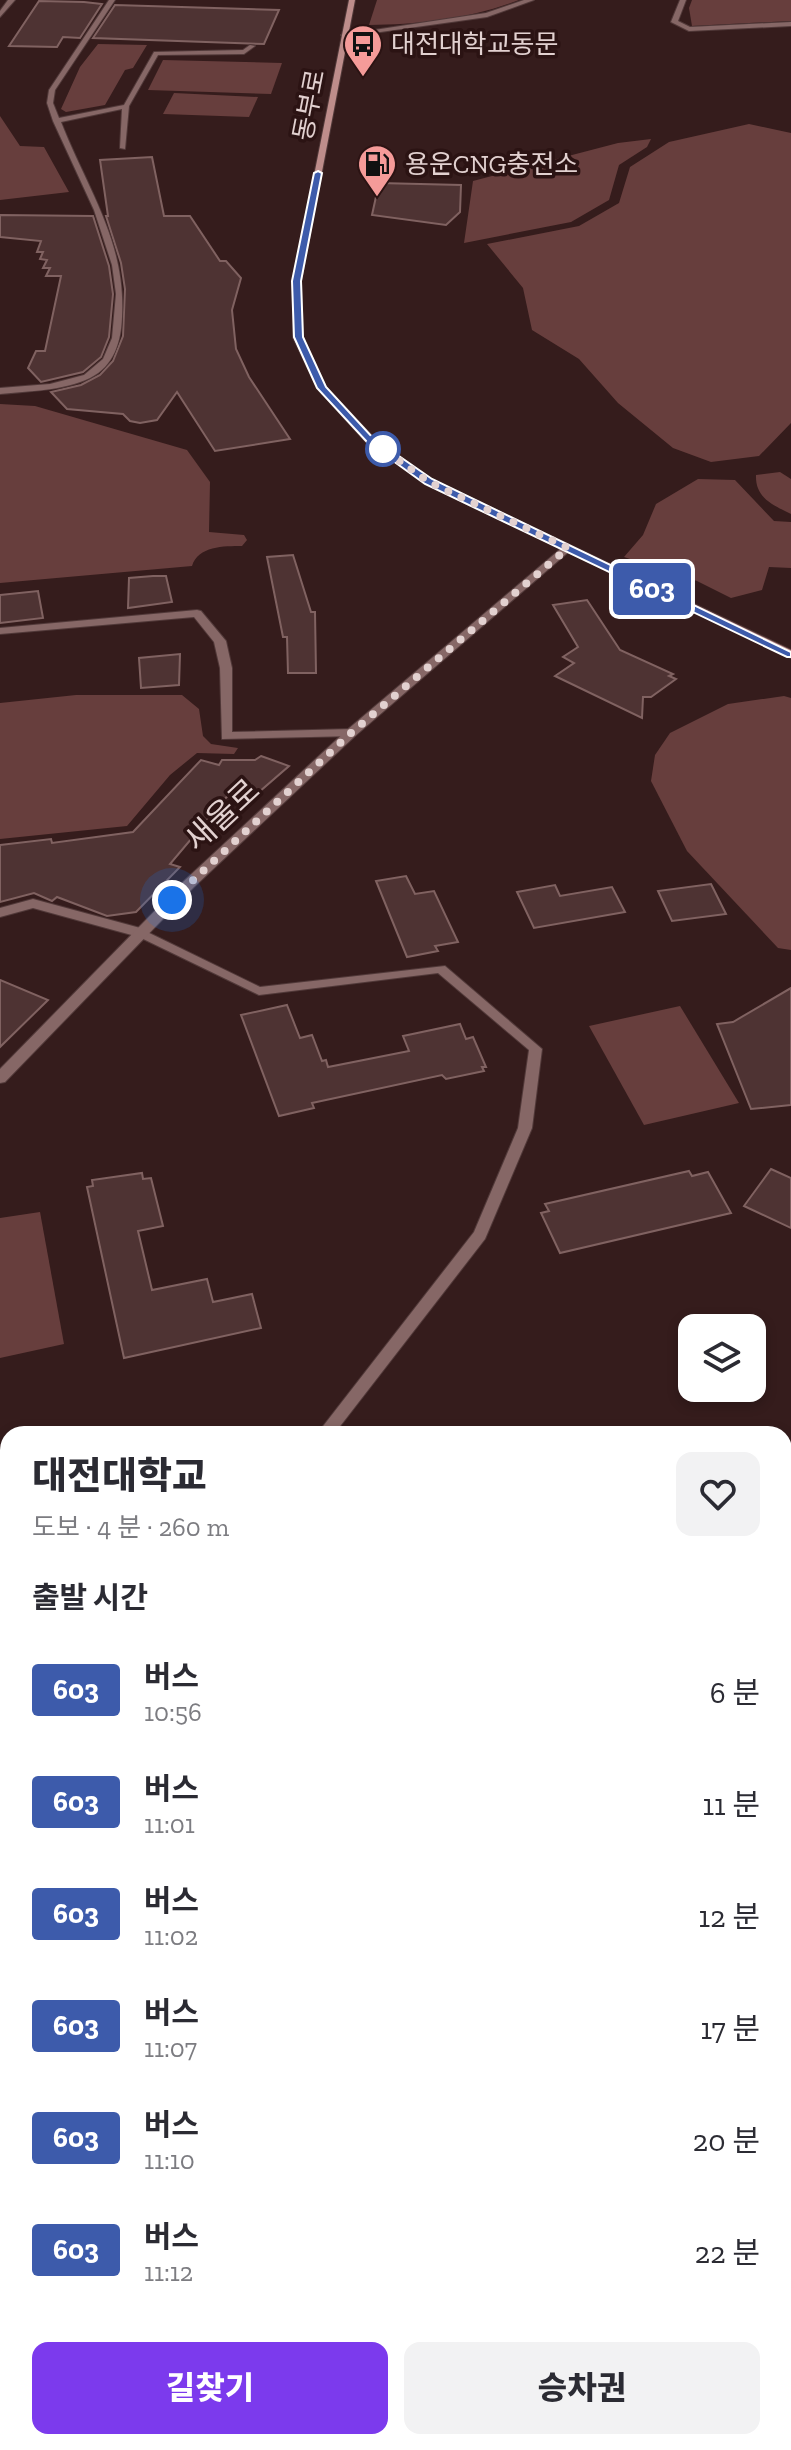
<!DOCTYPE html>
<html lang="ko">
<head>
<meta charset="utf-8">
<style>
	:root { --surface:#fff; --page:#f2f2f3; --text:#2b2b33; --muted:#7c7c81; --accent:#7c3aed }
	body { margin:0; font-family:"Zilla Slab","Noto Sans KR",serif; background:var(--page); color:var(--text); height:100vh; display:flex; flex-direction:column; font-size:30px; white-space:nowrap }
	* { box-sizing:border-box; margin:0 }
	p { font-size:26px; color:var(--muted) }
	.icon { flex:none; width:44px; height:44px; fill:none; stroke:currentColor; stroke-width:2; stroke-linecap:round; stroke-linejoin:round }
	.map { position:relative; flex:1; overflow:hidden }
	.details { position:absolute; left:0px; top:1426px; width:792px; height:1024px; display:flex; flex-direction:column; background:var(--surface); border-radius:24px 24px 0 0; box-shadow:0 4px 12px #0003 }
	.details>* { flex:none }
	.badge { padding:0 16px; border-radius:6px; font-size:28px; line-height:52px }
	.tools { position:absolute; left:678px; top:1314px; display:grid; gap:16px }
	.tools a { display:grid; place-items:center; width:88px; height:88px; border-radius:16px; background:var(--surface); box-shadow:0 4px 12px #0003; font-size:40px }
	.you { position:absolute; width:40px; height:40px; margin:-20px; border:6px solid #fff; border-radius:50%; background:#1a73e8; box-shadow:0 0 0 12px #1a73e833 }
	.map>.badge { position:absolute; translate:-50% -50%; box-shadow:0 0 0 4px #fff }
	h2 { padding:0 32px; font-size:30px; line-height:72px }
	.round { display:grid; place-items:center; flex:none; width:84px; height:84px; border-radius:16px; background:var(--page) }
	.head { display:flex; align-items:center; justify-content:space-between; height:136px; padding:0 32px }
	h1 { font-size:38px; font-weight:800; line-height:60px }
	.button { display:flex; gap:16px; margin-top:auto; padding:16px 32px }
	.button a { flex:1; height:92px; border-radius:16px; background:var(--accent); color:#fff; font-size:32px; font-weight:800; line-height:92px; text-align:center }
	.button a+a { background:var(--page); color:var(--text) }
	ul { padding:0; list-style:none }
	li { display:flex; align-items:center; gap:24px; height:112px; padding:0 32px }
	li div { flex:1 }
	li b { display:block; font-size:30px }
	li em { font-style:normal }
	li .badge { min-width:88px; font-weight:700; text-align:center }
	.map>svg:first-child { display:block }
</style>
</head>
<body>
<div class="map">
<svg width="791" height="2450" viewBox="0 0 791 2450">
	<rect width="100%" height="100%" fill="#351c1c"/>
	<g fill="#673e3d">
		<path d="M377,0h142c-46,18 -101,25 -150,25z"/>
		<polygon points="692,0 791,0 791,21 692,26 689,8"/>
		<polygon points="98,44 147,45 133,68 125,70 105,105 66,112 61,109 80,67"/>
		<polygon points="163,60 282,63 271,94 148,90"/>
		<polygon points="174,93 258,97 249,117 163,114"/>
		<polygon points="0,116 20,146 44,147 69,192 0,200"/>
		<polygon points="749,124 791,133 791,423 759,456 711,462 673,448 618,403 579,359 532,330 523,288 487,244 579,226 619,203 630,167 669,142"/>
		<polygon points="651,139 647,147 619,165 609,200 571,222 464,243 473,181 618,143"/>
		<path d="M0,404l35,2 152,44 23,32 -1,50 35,3 3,5 -5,6c-18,0 -44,0 -50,20l-192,17z"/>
		<path d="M780,472l11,7v35c-18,-9 -36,-16 -35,-39z"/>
		<polygon points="698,479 735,480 774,521 791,522 791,568 769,567 762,590 731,598 697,581 624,557 643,535 656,504"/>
		<polygon points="76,695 182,695 199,709 203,736 211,744 238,748 234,754 197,753 170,775 127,826 0,839 0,703"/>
		<polygon points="784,696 791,698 791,950 778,948 687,851 651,781 655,755 670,733 728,704"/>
		<polygon points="680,1006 739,1103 644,1125 589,1026"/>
		<polygon points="40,1212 64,1344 0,1358 0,1218"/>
	</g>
	<g fill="#4e3333" stroke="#806261" stroke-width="2">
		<polygon points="39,1 84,2 102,4 80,38 63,37 57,47 9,46"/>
		<polygon points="115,5 279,10 264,44 93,38"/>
		<polygon points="152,157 164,216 190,216 220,261 226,261 241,278 232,310 236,349 249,377 290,439 215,451 177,392 157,420 140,423 130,421 123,414 67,409 51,392 81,385 100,375 113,361 123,336 125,289 121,263 106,216 108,216 100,160"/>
		<polygon points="379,183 461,185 460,212 446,225 372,215"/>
		<polygon points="0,215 93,216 109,266 113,294 109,337 101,357 83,372 41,382 28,368 36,351 45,351 61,276 46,276 50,268 43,268 47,260 40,259 43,252 37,252 41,241 0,237"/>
		<polygon points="293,555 311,612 315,612 316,673 288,673 287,637 283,637 267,557"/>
		<polygon points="153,576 166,576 172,602 128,608 129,578"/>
		<polygon points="38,591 43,618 0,623 0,595"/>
		<polygon points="587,600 620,650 673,674 669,676 676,679 651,697 643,697 642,718 555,676 574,663 563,657 578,647 553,605"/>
		<polygon points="180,654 179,685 141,688 139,658"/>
		<polygon points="261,756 289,766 251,799 230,793 170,864 180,867 136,912 107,916 57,897 52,901 34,893 0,902 0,845 51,839 52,843 133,832 201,760 219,765 222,760 255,760"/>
		<polygon points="406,876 415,894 434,891 458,942 435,946 438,951 407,957 376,881"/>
		<polygon points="711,884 726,914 672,921 658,891"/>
		<polygon points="555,885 560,896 612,887 625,912 534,928 517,892"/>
		<polygon points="0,980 48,1000 0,1047"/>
		<polygon points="791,988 791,1105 751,1109 717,1024 733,1022"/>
		<polygon points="287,1005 300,1038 312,1035 322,1061 326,1060 328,1067 409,1051 403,1036 460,1024 466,1039 473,1037 486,1067 482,1067 484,1071 446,1079 442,1075 312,1103 314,1108 279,1116 241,1015"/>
		<polygon points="771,1169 791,1178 791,1228 744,1206"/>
		<polygon points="689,1171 692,1176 708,1172 731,1213 560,1253 541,1213 549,1211 545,1204"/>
		<polygon points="142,1173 143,1179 151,1178 163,1226 138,1231 152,1290 207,1279 213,1302 252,1294 261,1328 124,1358 87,1187 93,1186 92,1180"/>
	</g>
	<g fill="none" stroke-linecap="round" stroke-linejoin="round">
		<g stroke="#513939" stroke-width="2">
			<g id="service">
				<path d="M109,0h6l-60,90 -2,13 6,15 65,-13 30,-53 89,-2 7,-5 5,1 -11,8 -86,1 -29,51 -4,43 -5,-1 2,-39 -61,13c26,67 65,119 61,195 -1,25 -8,49 -32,61 -27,13 -61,13 -90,16v-6l50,-4 34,-9 19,-16 9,-21 4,-44 -4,-29 -18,-55 -41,-89 -6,-18 2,-13z"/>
				<polygon points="139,928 260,987 445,966 542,1049 532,1128 485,1239 334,1434 317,1434 474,1232 518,1128 529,1050 438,973 259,995 135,935 133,932 135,929"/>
				<polygon points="791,1655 791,1671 784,1673 784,1657"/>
				<polygon points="8,1834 8,1854 0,1858 0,1838"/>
			</g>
		</g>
		<g stroke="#513939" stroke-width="2">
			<polygon id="pedestrian" points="8,0 15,0 0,17 0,11"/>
		</g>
		<g stroke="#513939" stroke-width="2">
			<g id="minor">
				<polygon points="524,0 534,0 487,17 345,37 341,35 486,13"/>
				<polygon points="680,0 686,0 678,21 690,27 791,22 791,26 689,31 671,22"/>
				<polygon points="197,610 201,611 226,641 232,668 232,732 351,729 357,733 355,736 222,739 220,668 214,642 194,617 0,634 0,628"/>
				<polygon points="33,899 144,929 146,932 139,937 33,908 0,917 0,908"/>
			</g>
		</g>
		<g stroke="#513939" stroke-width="2">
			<polygon id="tertiary" points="564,546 573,548 355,736 194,887 5,1082 0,1083 0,1069 184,881 347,730"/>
		</g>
		<g stroke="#513939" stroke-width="2">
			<polygon id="secondary" points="349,0 355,0 301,281 303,337 326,387 374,438 433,480 791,650 791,658 425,484 366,442 317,388 293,337 293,281"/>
		</g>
		<use href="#service" fill="#866766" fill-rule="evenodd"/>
		<use href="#pedestrian" fill="#866766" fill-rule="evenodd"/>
		<use href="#minor" fill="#866766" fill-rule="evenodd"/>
		<use href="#tertiary" fill="#866766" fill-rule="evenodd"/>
		<use href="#secondary" fill="#be8d8b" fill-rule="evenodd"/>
	</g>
	<polygon fill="#3d5bab" stroke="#fff" stroke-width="2" points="318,171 322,173 301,281 303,337 326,387 373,438 432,479 791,652 791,657 787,657 425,484 367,442 317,388 294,337 292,281 314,173"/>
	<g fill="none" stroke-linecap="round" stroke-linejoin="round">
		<polyline stroke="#e2d1d0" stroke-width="8" stroke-dasharray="0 14.4" points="172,900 351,733 568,548 429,482 383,449"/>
	</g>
	<defs>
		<g id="bus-pin" transform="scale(2)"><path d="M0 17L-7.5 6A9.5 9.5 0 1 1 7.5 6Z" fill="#f59b99" stroke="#2b1313"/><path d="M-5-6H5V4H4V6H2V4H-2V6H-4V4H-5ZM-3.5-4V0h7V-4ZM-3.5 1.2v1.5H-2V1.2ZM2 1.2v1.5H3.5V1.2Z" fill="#111"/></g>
		<g id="fuel-pin" transform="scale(2)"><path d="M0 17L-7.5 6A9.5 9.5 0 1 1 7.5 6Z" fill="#f59b99" stroke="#2b1313"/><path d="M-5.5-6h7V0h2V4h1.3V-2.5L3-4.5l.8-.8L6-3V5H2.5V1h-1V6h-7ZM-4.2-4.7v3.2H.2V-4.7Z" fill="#111"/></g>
	</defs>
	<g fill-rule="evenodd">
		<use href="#bus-pin" x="363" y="44"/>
		<use href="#fuel-pin" x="377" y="164"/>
	</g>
	<circle fill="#fff" stroke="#3d5bab" stroke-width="4" cx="383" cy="449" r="16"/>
	<g text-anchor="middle" stroke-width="7" stroke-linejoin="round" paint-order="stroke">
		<g font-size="26" fill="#e2d1d0" stroke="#2b1313" text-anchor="start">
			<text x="391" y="53">대전대학교동문</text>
			<text x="405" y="173">용운CNG충전소</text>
		</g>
		<g font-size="26" fill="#e2d1d0" stroke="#2b1313">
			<text transform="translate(309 105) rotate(-79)" y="9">동부로</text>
		</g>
		<g font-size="32" fill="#e2d1d0" stroke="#2b1313">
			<text transform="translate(222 815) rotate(-43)" y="11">새울로</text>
		</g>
	</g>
</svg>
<div class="tools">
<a><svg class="icon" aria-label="layers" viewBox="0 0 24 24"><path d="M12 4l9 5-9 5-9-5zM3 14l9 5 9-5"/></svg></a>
</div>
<div class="you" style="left:172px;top:900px"></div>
<b class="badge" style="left:652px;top:589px;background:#3d5bab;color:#fff">603</b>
<section class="details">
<div class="head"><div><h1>대전대학교</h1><p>도보 · 4 분 · 260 m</p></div><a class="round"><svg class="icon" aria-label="heart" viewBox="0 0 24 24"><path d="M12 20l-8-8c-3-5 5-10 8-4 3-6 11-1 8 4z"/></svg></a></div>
<h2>출발 시간</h2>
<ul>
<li><span class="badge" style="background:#3d5bab;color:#fff">603</span><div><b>버스</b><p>10:56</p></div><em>6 분</em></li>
<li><span class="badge" style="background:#3d5bab;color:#fff">603</span><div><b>버스</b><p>11:01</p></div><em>11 분</em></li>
<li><span class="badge" style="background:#3d5bab;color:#fff">603</span><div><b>버스</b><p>11:02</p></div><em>12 분</em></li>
<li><span class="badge" style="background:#3d5bab;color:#fff">603</span><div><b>버스</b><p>11:07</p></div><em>17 분</em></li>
<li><span class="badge" style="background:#3d5bab;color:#fff">603</span><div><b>버스</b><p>11:10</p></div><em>20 분</em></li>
<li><span class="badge" style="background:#3d5bab;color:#fff">603</span><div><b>버스</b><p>11:12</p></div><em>22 분</em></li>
</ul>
<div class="button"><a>길찾기</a><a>승차권</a></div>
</section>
</div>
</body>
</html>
